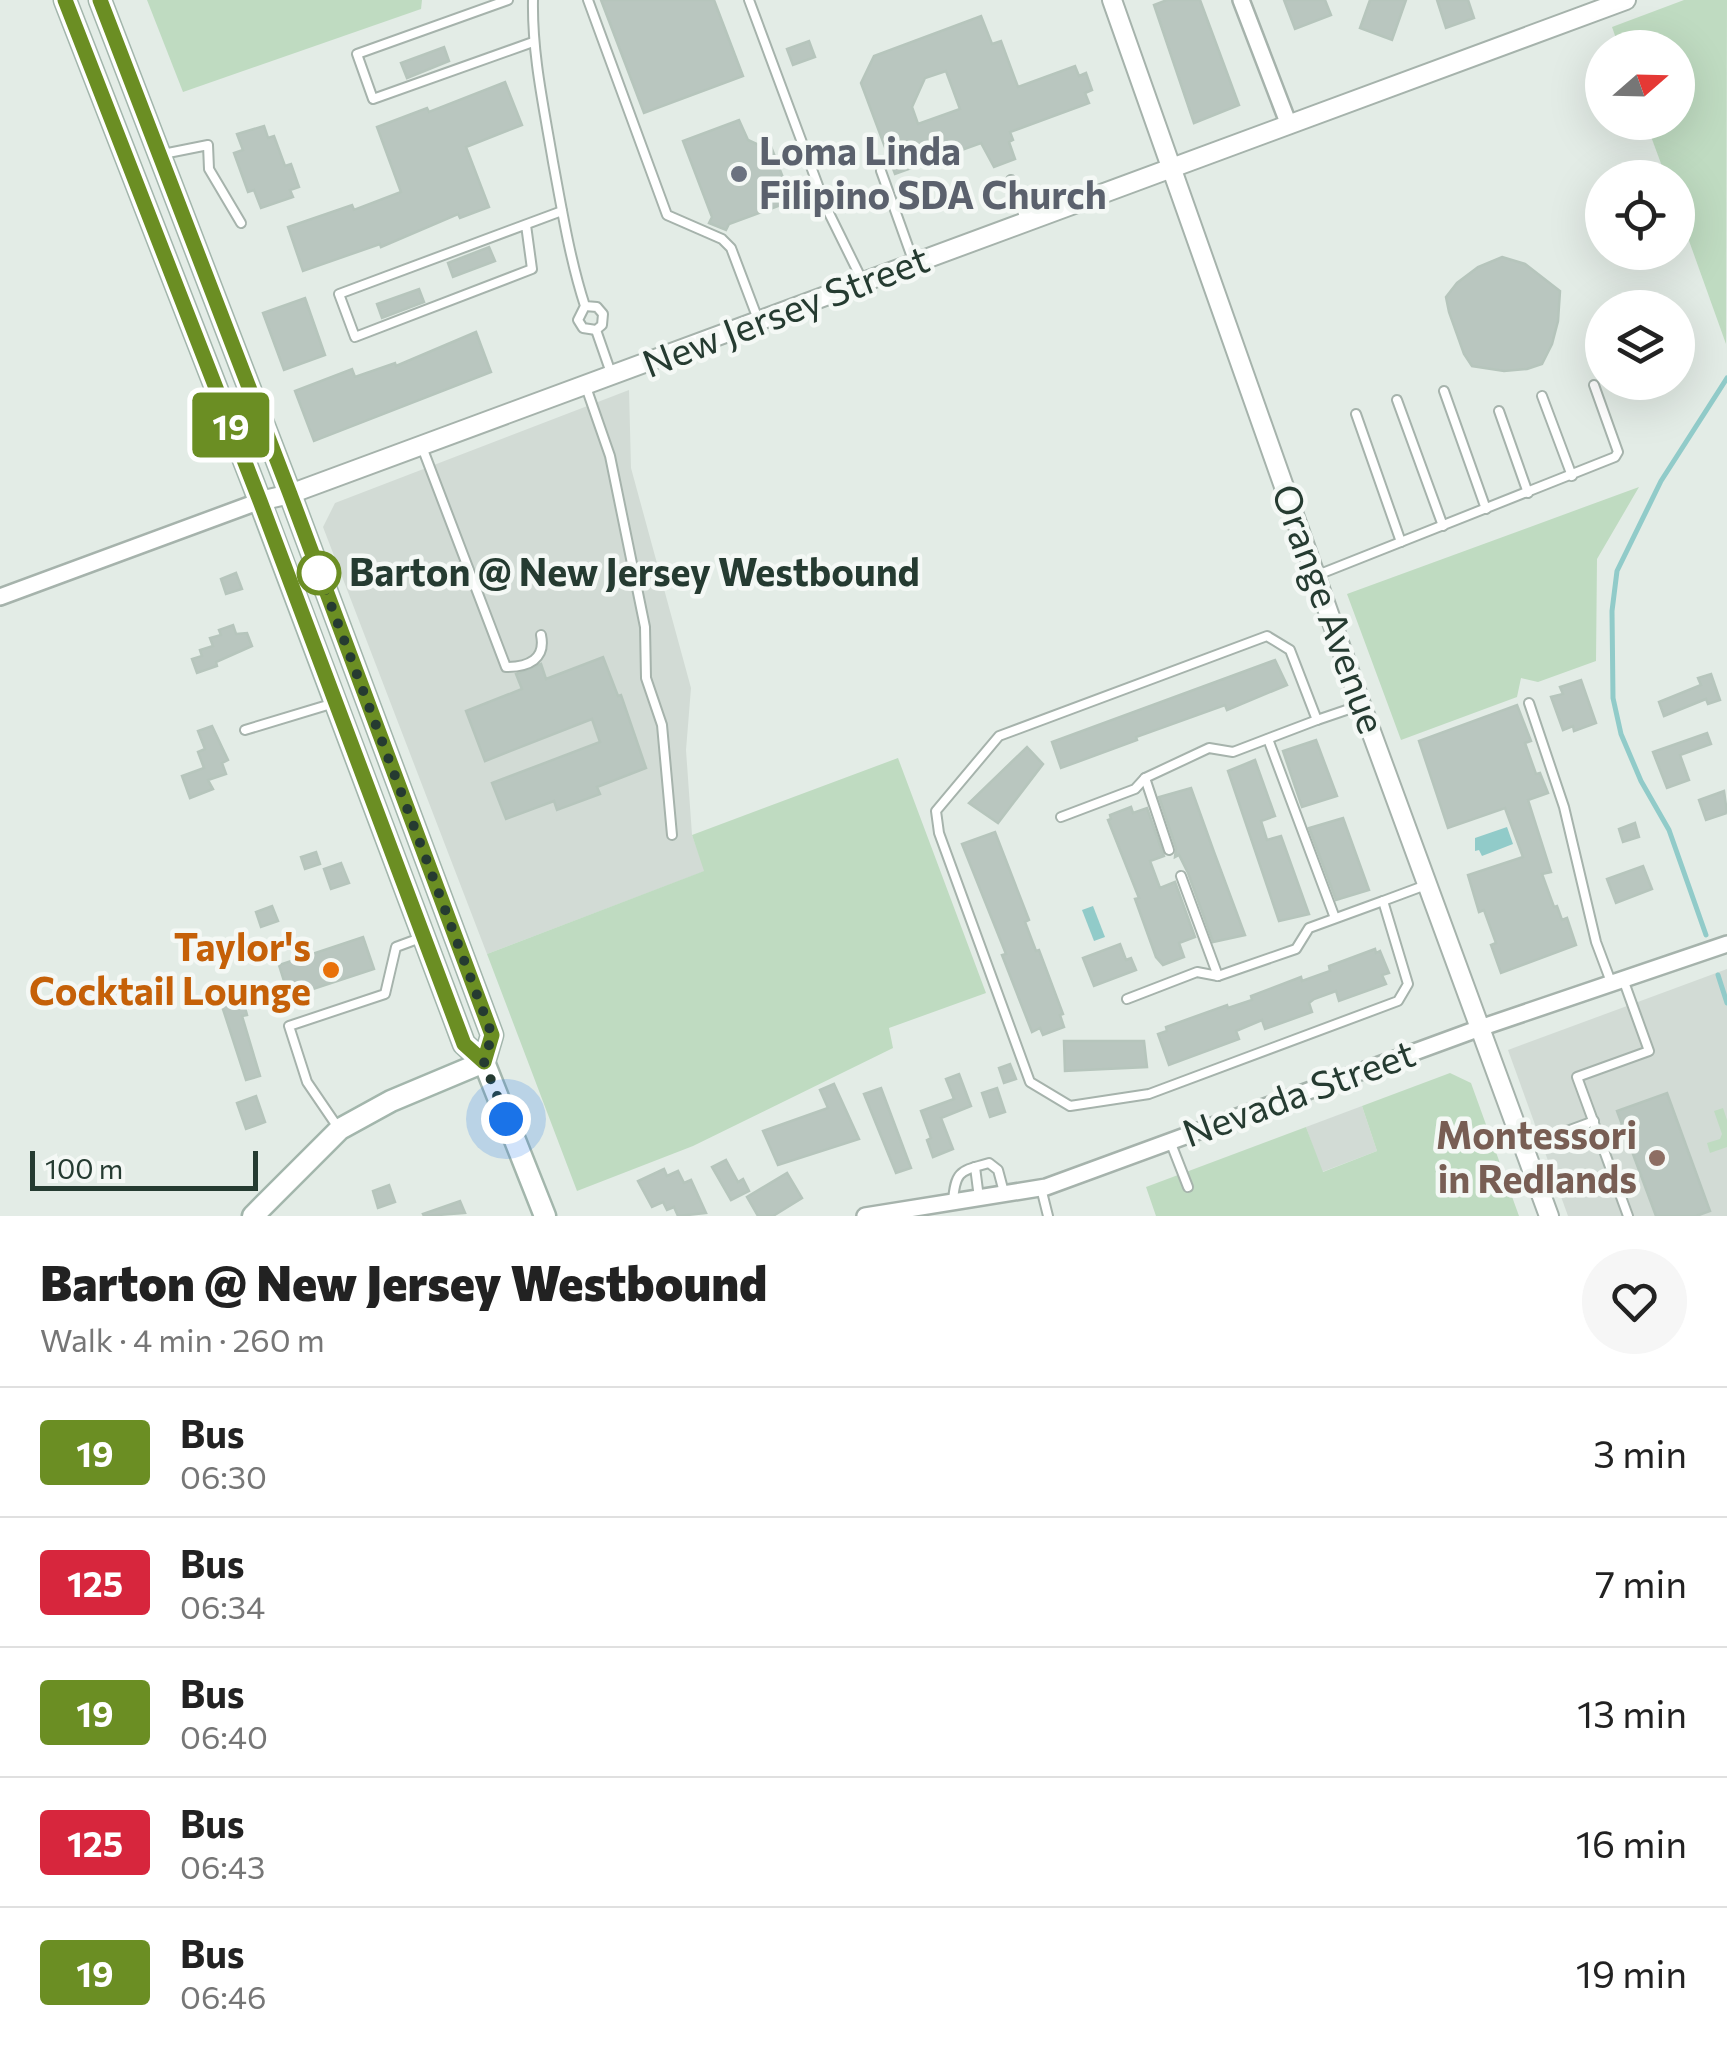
<!DOCTYPE html>
<html lang="en">
<head>
<meta charset="utf-8">
<style>
	:root { --surface:#fff; --page:#f6f6f6; --text:#222; --muted:#767676; --line:#e0e0e0 }
	body { margin:0; font-family:Commissioner,sans-serif; background:var(--page); color:var(--text); height:100vh; display:flex; flex-direction:column; font-size:38px; white-space:nowrap }
	* { box-sizing:border-box; margin:0 }
	p { font-size:32px; color:var(--muted) }
	.icon { flex:none; width:55px; height:55px; fill:none; stroke:currentColor; stroke-width:2; stroke-linecap:round; stroke-linejoin:round }
	.map { position:relative; height:1216px; overflow:hidden }
	.panel { display:flex; flex-direction:column; background:var(--surface); flex:1 }
	.panel>* { flex:none }
	.badge { padding:0 20px; border-radius:8px; font-size:35px; line-height:65px }
	.needle { width:65px; rotate:70deg }
	.fabs { position:absolute; left:1585px; top:30px; display:grid; gap:20px }
	.fabs a { display:grid; place-items:center; width:110px; height:110px; border-radius:50%; background:var(--surface); box-shadow:0 10px 40px #0002; font-size:50px }
	.scale { position:absolute; left:30px; bottom:25px; width:228px; box-sizing:border-box; padding-left:10px; border:5px solid #253b31; border-top:0; font-size:28px; line-height:35px; white-space:nowrap; color:#253b31; -webkit-text-stroke:8px #f4f8f5; paint-order:stroke }
	.you { position:absolute; width:50px; height:50px; margin:-25px; border:8px solid #fff; border-radius:50%; background:#1a73e8; box-shadow:0 0 0 15px #1a73e833 }
	.map>.badge { position:absolute; translate:-50% -50%; box-shadow:0 0 0 5px #fff }
	.round { display:grid; place-items:center; flex:none; width:105px; height:105px; border-radius:52px; background:var(--page) }
	.head { display:flex; align-items:center; justify-content:space-between; height:170px; padding:0 40px }
	h1 { font-size:48px; font-weight:800; line-height:75px }
	ul { padding:0; list-style:none }
	li { display:flex; align-items:center; gap:30px; height:130px; padding:0 40px; border-top:2px solid var(--line) }
	li div { flex:1 }
	li b { display:block; font-size:38px }
	li em { font-style:normal }
	li .badge { min-width:110px; font-weight:700; text-align:center }
	.map>svg:first-child { display:block }
</style>
</head>
<body>
<div class="map">
<svg width="1727" height="1216" viewBox="0 0 1727 1216">
	<rect width="100%" height="100%" fill="#e3ece6"/>
	<g fill="#d2dbd5">
		<polygon points="629,390 631,468 691,688 686,750 692,835 705,871 487,954 323,527 335,503"/>
		<polygon points="1727,969 1727,1216 1568,1216 1508,1050"/>
		<polygon points="1362,1106 1377,1151 1322,1172 1306,1127"/>
	</g>
	<g fill="#bfdbc1">
		<polygon points="147,0 422,0 421,9 183,92"/>
		<polygon points="1684,0 1727,0 1726,344 1678,210 1678,178 1666,177 1646,123 1678,122 1678,48 1619,47 1612,27"/>
		<polygon points="1639,487 1597,559 1596,661 1538,682 1521,678 1517,697 1401,740 1347,594"/>
		<polygon points="898,758 986,993 889,1028 893,1048 693,1146 577,1191 487,954 704,871 692,835"/>
		<polygon points="1450,1073 1471,1083 1519,1216 1156,1216 1146,1187 1306,1127 1323,1172 1377,1151 1362,1106"/>
		<polygon points="1723,1108 1727,1120 1727,1147 1710,1153 1707,1143 1720,1139 1722,1134 1714,1111"/>
	</g>
	<g fill="#91cbc9">
		<polygon points="1507,827 1513,844 1482,856 1479,850 1475,851 1475,838"/>
		<polygon points="1093,906 1105,937 1094,941 1082,910"/>
	</g>
	<g fill="none" stroke-linecap="round" stroke-linejoin="round">
		<g stroke="#91cbc9" stroke-width="5">
			<polyline points="1706,935 1669,830 1641,781 1621,734 1613,698 1612,611 1617,571 1661,481 1727,378"/>
			<polyline points="1718,975 1727,1003"/>
		</g>
	</g>
	<g fill="#b9c6bf" stroke="#b6c5bc" stroke-width="2.5" fill-rule="evenodd">
		<polygon points="601,0 714,0 743,76 644,113"/>
		<polygon points="1167,0 1200,0 1239,105 1194,123 1154,5"/>
		<polygon points="1284,0 1325,0 1331,15 1295,29"/>
		<polygon points="1370,0 1406,0 1392,40 1360,28"/>
		<polygon points="1437,0 1468,0 1474,18 1446,28"/>
		<path d="M981,16l11,28 9,-3 17,46 57,-21 4,10 7,-3 6,17 -7,3 4,10 -79,29 3,8 -4,2 6,17 -21,8 -13,-24 -86,31 -34,-91 13,-27zM946,71l14,38 -42,15 -6,-17 13,-29z"/>
		<polygon points="809,41 815,57 793,65 787,49"/>
		<polygon points="444,47 449,61 407,78 401,63"/>
		<polygon points="505,82 522,125 466,147 489,207 460,218 458,214 381,247 380,244 303,271 288,227 352,205 354,210 401,192 377,127 427,108 429,112"/>
		<polygon points="739,120 748,140 763,147 770,144 792,201 729,224 726,230 709,223 712,217 683,141"/>
		<polygon points="264,126 268,138 274,136 285,166 291,164 299,187 290,190 293,197 261,208 254,190 248,192 234,153 243,150 237,134"/>
		<polygon points="489,247 495,261 453,277 448,263"/>
		<polygon points="1502,257 1525,264 1560,291 1558,321 1552,344 1542,364 1527,369 1504,371 1472,366 1464,354 1449,312 1446,297 1457,283 1478,267"/>
		<polygon points="419,289 424,302 382,318 377,304"/>
		<polygon points="305,298 325,355 284,370 263,313"/>
		<polygon points="476,332 491,372 314,441 295,391 352,369 355,377 395,363 396,366"/>
		<polygon points="236,573 242,589 226,594 221,579"/>
		<polygon points="233,625 236,634 247,633 252,646 216,662 217,666 197,673 192,659 202,656 200,650 213,646 210,638 221,635 219,630"/>
		<polygon points="603,657 618,696 621,695 646,768 597,787 600,794 557,810 554,801 506,819 492,783 600,742 592,719 485,761 466,711 522,689 516,674 541,664 546,679"/>
		<polygon points="1275,660 1287,685 1227,710 1225,705 1136,737 1137,740 1061,768 1052,742"/>
		<polygon points="1711,674 1720,700 1708,704 1706,699 1664,716 1659,702 1701,685 1698,678"/>
		<polygon points="1581,680 1596,723 1574,731 1573,726 1563,730 1551,697 1563,694 1560,687"/>
		<polygon points="1517,705 1531,741 1525,743 1536,774 1540,773 1548,793 1528,800 1551,872 1542,874 1554,907 1557,906 1562,920 1567,918 1576,945 1501,973 1491,945 1496,943 1484,910 1479,912 1468,875 1523,857 1505,808 1448,828 1419,741"/>
		<polygon points="212,726 228,760 222,763 226,774 208,780 213,789 190,798 182,776 204,768 198,752 205,749 198,731"/>
		<polygon points="1707,733 1711,744 1680,755 1689,780 1667,788 1653,752"/>
		<polygon points="1316,740 1337,796 1302,807 1283,751"/>
		<polygon points="1027,747 1043,764 998,823 969,803"/>
		<polygon points="1255,760 1275,816 1261,821 1267,840 1281,836 1309,914 1279,921 1228,771"/>
		<polygon points="1191,788 1214,852 1245,935 1213,942 1188,873 1179,855 1175,857 1176,848 1159,797"/>
		<polygon points="1724,791 1727,813 1706,820 1699,800"/>
		<polygon points="1131,807 1133,813 1147,808 1164,856 1150,861 1160,888 1175,882 1195,937 1179,943 1184,957 1163,965 1156,957 1135,899 1139,898 1108,820 1111,819 1110,815"/>
		<polygon points="1343,818 1369,890 1336,900 1309,828"/>
		<polygon points="1635,823 1639,837 1623,842 1619,829"/>
		<polygon points="995,832 1029,920 1025,922 1036,951 1039,950 1063,1014 1060,1015 1064,1027 1043,1035 1040,1028 1032,1032 1002,955 1006,954 962,844"/>
		<polygon points="316,852 320,864 305,869 301,857"/>
		<polygon points="341,863 349,883 331,889 324,869"/>
		<polygon points="1643,866 1652,889 1616,903 1607,879"/>
		<polygon points="272,906 278,921 261,927 256,912"/>
		<polygon points="363,937 374,969 289,997 279,965"/>
		<polygon points="1120,944 1126,960 1131,958 1136,970 1094,986 1083,958"/>
		<polygon points="1375,949 1376,953 1380,951 1389,973 1382,975 1386,984 1339,1001 1336,991 1314,999 1309,1003 1312,1012 1265,1029 1262,1020 1236,1031 1239,1039 1169,1065 1158,1034 1167,1031 1166,1027 1227,1005 1228,1008 1252,1000 1251,996 1301,977 1302,981 1330,971 1329,966"/>
		<polygon points="243,1000 247,1015 242,1016 260,1076 246,1080 222,1006"/>
		<polygon points="1064,1041 1144,1041 1147,1067 1065,1071"/>
		<polygon points="1010,1064 1016,1079 1004,1083 999,1068"/>
		<polygon points="959,1074 971,1106 941,1118 953,1149 933,1157 927,1140 931,1138 921,1111 954,1099 946,1079"/>
		<polygon points="834,1084 859,1139 778,1165 763,1131 828,1108 820,1090"/>
		<polygon points="881,1088 911,1168 896,1173 864,1094"/>
		<polygon points="997,1088 1005,1112 990,1117 982,1093"/>
		<polygon points="1667,1093 1710,1211 1696,1216 1656,1216 1617,1111"/>
		<polygon points="256,1096 265,1122 246,1129 237,1103"/>
		<polygon points="726,1160 738,1182 743,1179 749,1191 731,1200 712,1167"/>
		<polygon points="664,1169 667,1176 678,1171 684,1183 691,1180 706,1213 678,1216 674,1207 667,1210 663,1202 652,1207 638,1181"/>
		<polygon points="787,1173 802,1198 773,1216 758,1216 747,1197"/>
		<polygon points="389,1185 395,1202 378,1208 373,1191"/>
		<polygon points="460,1201 465,1213 424,1216 423,1214"/>
	</g>
	<g fill="none" stroke-linecap="round" stroke-linejoin="round">
		<g stroke="#a6b3ac" stroke-width="12">
			<g id="service">
				<polyline points="508,0 357,54 373,99 533,42"/>
				<path d="M533,0c-1,55 11,108 20,162 9,48 17,98 32,144l-7,14 5,8 13,2 6,-5 1,-11 -6,-7 -12,-1"/>
				<polyline points="588,0 667,215 722,239 731,248 759,322"/>
				<polyline points="749,0 826,207 863,282"/>
				<polyline points="163,154 208,145 209,169 241,223"/>
				<polyline points="881,171 914,263"/>
				<polyline points="1011,180 1026,222"/>
				<polyline points="526,225 532,269 355,337 339,294 562,211"/>
				<polyline points="596,330 611,373"/>
				<polyline points="586,387 610,456 645,627 646,678 662,725 672,835"/>
				<polyline points="1444,391 1486,509"/>
				<polyline points="1542,396 1572,476"/>
				<polyline points="1397,400 1443,526"/>
				<polyline points="1499,411 1528,493"/>
				<polyline points="1356,414 1401,542"/>
				<path d="M422,447l84,220c23,0 40,-8 35,-32"/>
				<polyline points="1315,576 1615,457 1618,452 1594,385"/>
				<polyline points="1529,703 1564,807 1596,942 1611,982"/>
				<polyline points="1361,705 1317,720 1290,650 1267,636 999,736 936,811 939,833 1030,1082 1070,1106 1149,1094 1398,1001 1408,984 1383,901 1426,885"/>
				<polyline points="245,730 331,704"/>
				<polyline points="1268,739 1335,918"/>
				<polyline points="1145,778 1169,850"/>
				<polyline points="1061,817 1135,789 1145,778 1209,748 1233,752 1317,720"/>
				<polyline points="1181,876 1218,976"/>
				<polyline points="1623,979 1649,1051 1577,1077 1628,1216"/>
				<polyline points="1127,999 1197,972 1218,976 1296,949 1309,928 1383,901"/>
				<polyline points="337,1126 307,1082 289,1026 385,994 396,947 423,937"/>
				<polyline points="1170,1141 1188,1187"/>
				<polyline points="1524,1147 1594,1121"/>
				<polyline points="975,1167 979,1198"/>
				<polyline points="1041,1188 1048,1216"/>
				<path d="M953,1202c2,-32 8,-31 36,-39l9,7 7,26"/>
			</g>
		</g>
		<g stroke="#a6b3ac" stroke-width="20">
			<g id="minor">
				<polyline points="1241,0 1289,125"/>
				<polyline points="0,597 260,501"/>
				<polyline points="865,1216 1046,1187 1480,1028 1727,944"/>
			</g>
		</g>
		<g stroke="#a6b3ac" stroke-width="22">
			<g id="tertiary">
				<polyline points="1112,0 1358,696 1549,1216"/>
				<polyline points="260,501 290,494 1626,0"/>
			</g>
		</g>
		<g stroke="#a3b6ac" stroke-width="25">
			<g id="secondary">
				<polyline points="65,0 253,483 464,1044 484,1062 545,1216"/>
				<polyline points="100,0 290,494 492,1035 484,1062"/>
				<polyline points="253,1216 340,1129 391,1101 484,1062"/>
			</g>
		</g>
		<use href="#service" stroke="#fff" stroke-width="8"/>
		<use href="#minor" stroke="#fff" stroke-width="15"/>
		<use href="#tertiary" stroke="#fff" stroke-width="18"/>
		<use href="#secondary" stroke="#fff" stroke-width="20"/>
	</g>
	<g fill="none" stroke-linecap="round" stroke-linejoin="round">
		<g stroke="#fff" stroke-width="22">
			<polyline id="line" points="65,0 260,501 464,1044 484,1062 492,1035 290,494 100,0"/>
		</g>
		<use href="#line" stroke="#6b8e23" stroke-width="15"/>
		<polyline stroke="#253b31" stroke-width="10" stroke-dasharray="0 18" points="319,573 492,1035 484,1062 506,1119"/>
	</g>
	<circle fill="#6b7280" stroke="#f4f8f5" stroke-width="4" cx="739" cy="174" r="10"/>
	<circle fill="#fff" stroke="#6b8e23" stroke-width="5" cx="319" cy="573" r="20"/>
	<circle fill="#e8710a" stroke="#f4f8f5" stroke-width="4" cx="331" cy="970" r="10"/>
	<circle fill="#8d6e63" stroke="#f4f8f5" stroke-width="4" cx="1657" cy="1158" r="10"/>
	<g text-anchor="middle" stroke-width="9" stroke-linejoin="round" paint-order="stroke">
		<g font-size="38" font-weight="bold" fill="#5b616d" stroke="#f4f8f5" text-anchor="start">
			<text x="759" y="165">Loma Linda<tspan x="759" dy="44">Filipino SDA Church</tspan></text>
		</g>
		<g font-size="38" fill="#253b31" stroke="#f4f8f5">
			<text transform="translate(786 312) rotate(-21)" y="13">New Jersey Street</text>
			<text transform="translate(1328 609) rotate(70)" y="13">Orange Avenue</text>
			<text transform="translate(1299 1094) rotate(-20)" y="13">Nevada Street</text>
		</g>
		<g font-size="38" font-weight="bold" fill="#253b31" stroke="#f4f8f5" text-anchor="start">
			<text x="349" y="586">Barton @ New Jersey Westbound</text>
		</g>
		<g font-size="38" font-weight="bold" fill="#c56008" stroke="#f4f8f5" text-anchor="end">
			<text x="311" y="961">Taylor's<tspan x="311" dy="44">Cocktail Lounge</tspan></text>
		</g>
		<g font-size="38" font-weight="bold" fill="#785e54" stroke="#f4f8f5" text-anchor="end">
			<text x="1637" y="1149">Montessori<tspan x="1637" dy="44">in Redlands</tspan></text>
		</g>
	</g>
</svg>
<div class="fabs">
<a><svg class="needle" viewBox="-14 -14 28 28"><path d="M0-13l5 13h-10z" fill="#e53935"/><path d="M0 13l5-13h-10z" fill="#767676"/></svg></a>
<a><svg class="icon" aria-label="locate" viewBox="0 0 24 24"><circle cx="12" cy="12" r="6"/><path d="M12 2v4M12 18v4M2 12h4M18 12h4"/></svg></a>
<a><svg class="icon" aria-label="layers" viewBox="0 0 24 24"><path d="M12 4l9 5-9 5-9-5zM3 14l9 5 9-5"/></svg></a>
</div>
<div class="scale">100 m</div>
<div class="you" style="left:506px;top:1119px"></div>
<b class="badge" style="left:231px;top:425px;background:#6b8e23;color:#fff">19</b>
</div>
<section class="panel">
<div class="head"><div><h1>Barton @ New Jersey Westbound</h1><p>Walk · 4 min · 260 m</p></div><a class="round"><svg class="icon" aria-label="heart" viewBox="0 0 24 24"><path d="M12 20l-8-8c-3-5 5-10 8-4 3-6 11-1 8 4z"/></svg></a></div>
<ul>
<li><span class="badge" style="background:#6b8e23;color:#fff">19</span><div><b>Bus</b><p>06:30</p></div><em>3 min</em></li>
<li><span class="badge" style="background:#d7263d;color:#fff">125</span><div><b>Bus</b><p>06:34</p></div><em>7 min</em></li>
<li><span class="badge" style="background:#6b8e23;color:#fff">19</span><div><b>Bus</b><p>06:40</p></div><em>13 min</em></li>
<li><span class="badge" style="background:#d7263d;color:#fff">125</span><div><b>Bus</b><p>06:43</p></div><em>16 min</em></li>
<li><span class="badge" style="background:#6b8e23;color:#fff">19</span><div><b>Bus</b><p>06:46</p></div><em>19 min</em></li>
</ul>
</section>
</body>
</html>
